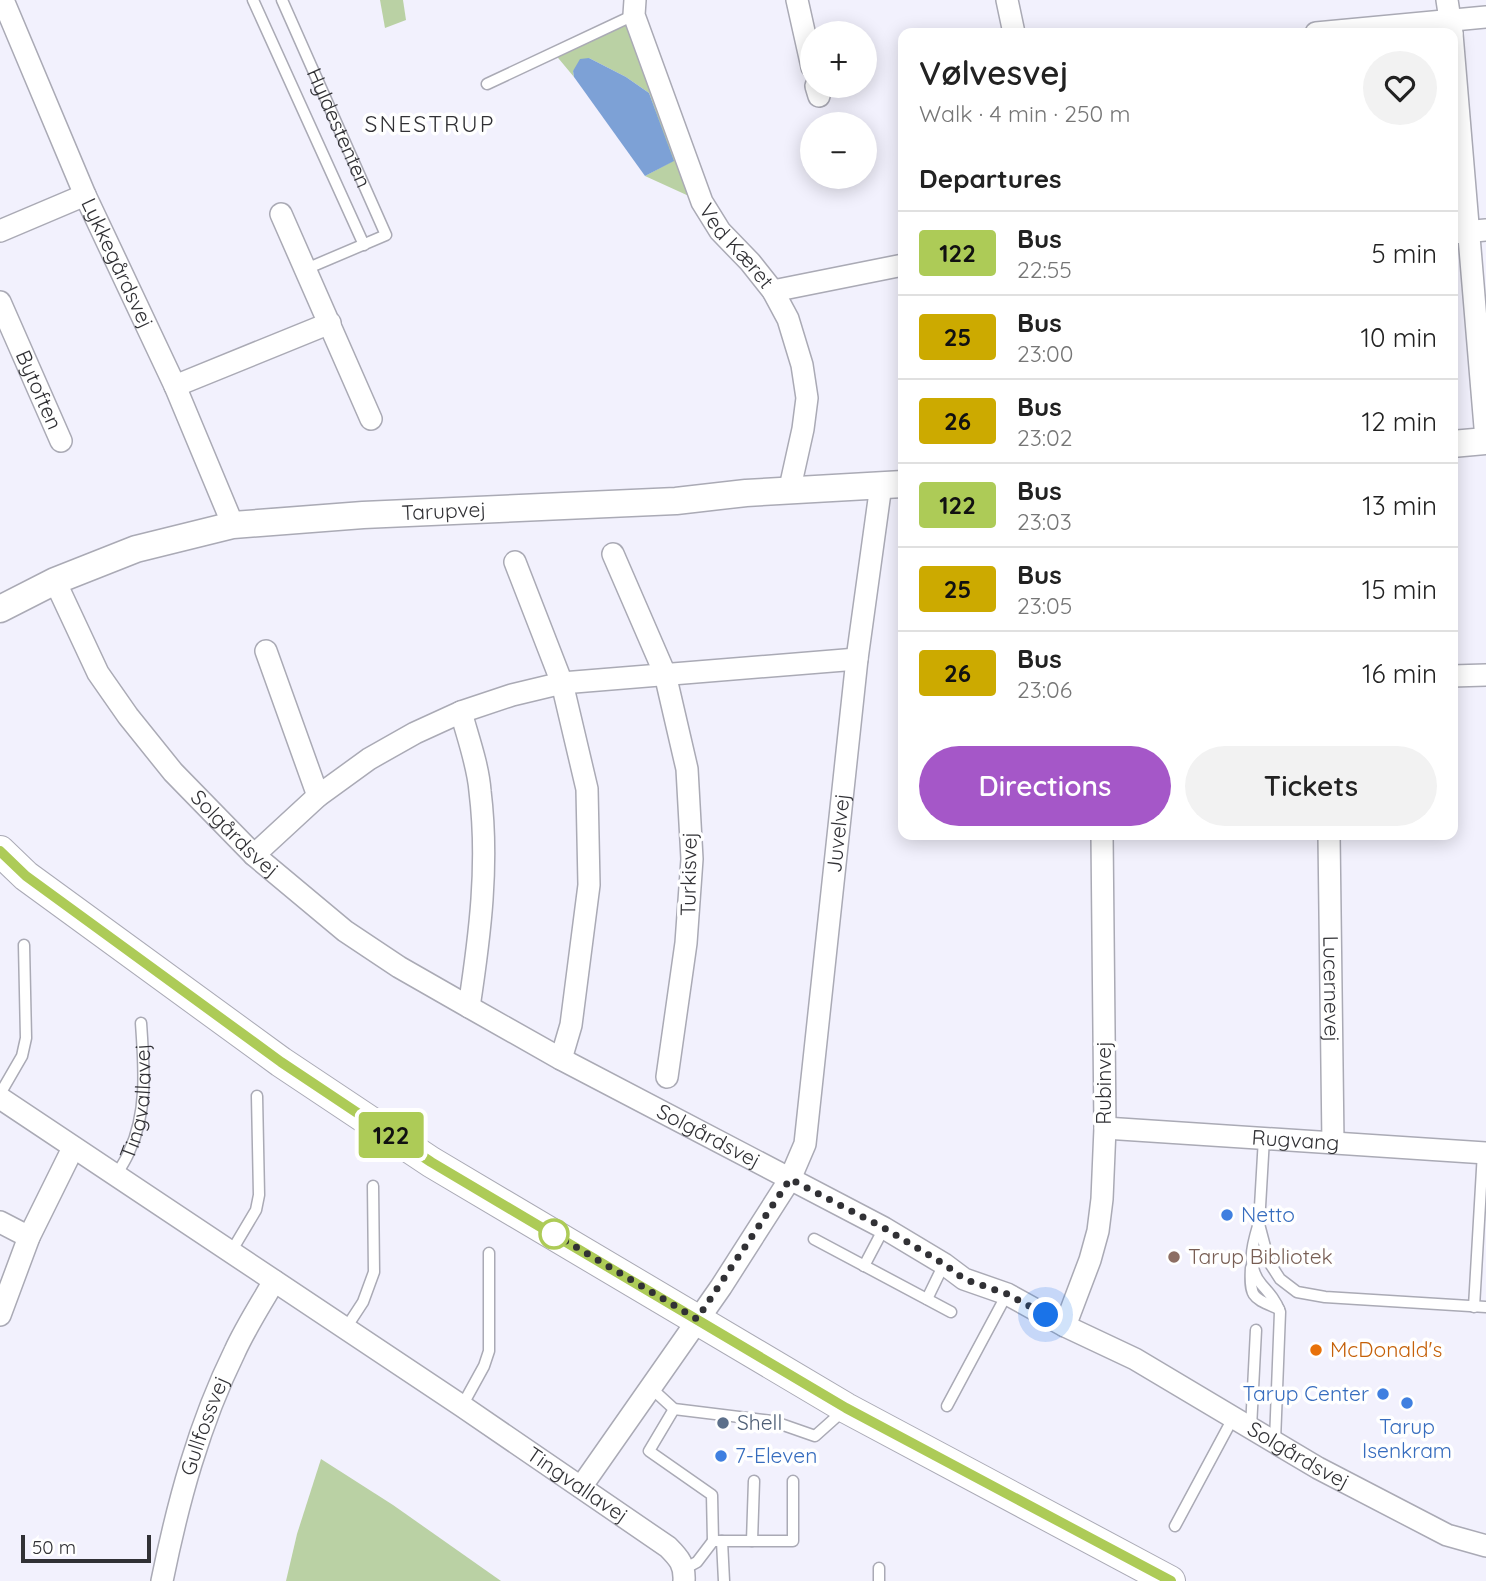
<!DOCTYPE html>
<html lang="en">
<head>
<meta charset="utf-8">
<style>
	:root { --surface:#fff; --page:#f2f2f2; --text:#222; --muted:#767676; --line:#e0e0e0; --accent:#a557c8 }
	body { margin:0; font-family:Quicksand,sans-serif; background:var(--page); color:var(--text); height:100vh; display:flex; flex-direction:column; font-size:26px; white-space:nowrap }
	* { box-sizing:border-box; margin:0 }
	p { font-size:23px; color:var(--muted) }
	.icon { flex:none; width:38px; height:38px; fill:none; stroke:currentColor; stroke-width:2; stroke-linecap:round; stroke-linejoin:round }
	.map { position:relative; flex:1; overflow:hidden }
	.drawer { position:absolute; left:898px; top:28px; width:560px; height:812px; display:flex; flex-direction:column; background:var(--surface); border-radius:14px; box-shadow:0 4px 18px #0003 }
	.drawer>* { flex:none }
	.badge { padding:0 14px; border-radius:5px; font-size:24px; line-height:46px }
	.buttons { position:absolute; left:800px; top:21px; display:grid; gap:14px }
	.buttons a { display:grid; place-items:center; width:77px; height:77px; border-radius:50%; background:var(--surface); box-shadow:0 4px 18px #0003; font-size:35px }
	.scale { position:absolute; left:21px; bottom:18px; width:130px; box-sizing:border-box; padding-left:7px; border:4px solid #313135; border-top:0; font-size:19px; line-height:24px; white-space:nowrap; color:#313135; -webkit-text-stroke:5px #fff; paint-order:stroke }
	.you { position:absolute; width:35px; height:35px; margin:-18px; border:5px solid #fff; border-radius:50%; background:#1a73e8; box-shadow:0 0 0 10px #1a73e833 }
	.map>.badge { position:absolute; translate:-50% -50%; box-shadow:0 0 0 4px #fff }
	h2 { padding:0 21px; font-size:26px; line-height:63px }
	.round { display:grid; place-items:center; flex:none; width:74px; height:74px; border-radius:37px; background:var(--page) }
	.summary { display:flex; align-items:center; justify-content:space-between; height:119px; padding:0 21px }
	h1 { font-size:33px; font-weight:600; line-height:52px }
	.button { display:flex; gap:14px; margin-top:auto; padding:14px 21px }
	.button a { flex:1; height:80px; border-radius:42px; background:var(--accent); color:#fff; font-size:28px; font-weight:600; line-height:80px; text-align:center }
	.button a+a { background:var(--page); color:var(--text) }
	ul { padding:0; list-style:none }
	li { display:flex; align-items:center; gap:21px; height:84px; padding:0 21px; border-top:2px solid var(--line) }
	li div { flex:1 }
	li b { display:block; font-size:26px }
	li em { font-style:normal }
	li .badge { min-width:77px; font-weight:700; text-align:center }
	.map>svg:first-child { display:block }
</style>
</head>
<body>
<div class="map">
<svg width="1486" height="1581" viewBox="0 0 1486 1581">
	<rect width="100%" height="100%" fill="#f2f1fd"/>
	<g fill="#bad1a4">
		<polygon points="380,0 403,0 406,20 385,28"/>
		<polygon points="634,15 702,202 645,176 673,161 649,93 626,77 589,58 573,71 574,77 554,53"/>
		<polygon points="321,1459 393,1505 501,1581 286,1581 297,1534"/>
	</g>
	<polygon fill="#7da1d6" points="589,58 626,77 649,93 674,161 645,176 574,77 573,71 580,59"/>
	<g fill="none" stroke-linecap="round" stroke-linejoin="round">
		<g stroke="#aaaab5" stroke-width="13">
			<g id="service">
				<polyline points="253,0 364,245"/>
				<path id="s1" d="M282,0l104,235 -80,34"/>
				<polyline points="487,84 634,15"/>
				<polyline points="0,1094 22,1056 26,1038 24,945"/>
				<polyline points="1264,1138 1259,1224 1269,1262 1280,1279 1297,1292 1325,1297 1486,1307"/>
				<path id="s2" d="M116,1176c4,-8 10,-16 13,-24 19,-40 15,-86 12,-129"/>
				<path d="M1258,1226c-6,20 -12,41 4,59 8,9 14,16 18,27l-5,129"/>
				<polyline points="814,1239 951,1312"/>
				<polyline points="231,1252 256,1210 259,1195 257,1096"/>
				<polyline points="864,1266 884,1228"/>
				<path d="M1251,1268c-2,31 3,30 28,41"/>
				<polyline points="927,1299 944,1264"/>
				<polyline points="1474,1307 1483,1152"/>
				<polyline points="346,1328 363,1302 374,1272 373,1186"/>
				<polyline points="650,1387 674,1409 772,1421 815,1436 843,1411"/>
				<polyline points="462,1406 484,1366 489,1351 489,1253"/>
				<polyline points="947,1406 1007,1294"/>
				<polyline points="674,1409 649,1451 712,1495 713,1541"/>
				<polyline points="1251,1428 1256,1330"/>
				<polyline points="1175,1526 1233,1418"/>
				<polyline points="722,1541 724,1581"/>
				<polyline points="752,1541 754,1481"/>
				<polyline points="879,1568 879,1581"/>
				<polyline points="684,1569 697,1562 713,1541 793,1541 793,1481"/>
			</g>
		</g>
		<g stroke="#aaaab5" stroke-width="24">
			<g id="minor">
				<path id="s3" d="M3,0l82,195 90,191 58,139"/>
				<path id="s4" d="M635,0l-1,15 68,187 18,29 30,31 23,29 15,28 14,46 5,33 -4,31 -14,63"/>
				<polyline points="797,0 812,67"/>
				<polyline points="1007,0 1014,33"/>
				<polyline points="1447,0 1452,33"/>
				<polyline points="1316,33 1486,17"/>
				<polyline points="1452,34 1486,439"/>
				<polyline points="816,86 819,96"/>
				<polyline points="281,214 371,419"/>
				<polyline points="0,231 85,195"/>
				<polyline points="1452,233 1486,230"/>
				<polyline points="773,291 903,265"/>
				<path id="s5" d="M0,302l61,139"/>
				<polyline points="175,386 330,323"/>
				<polyline points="613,554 665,674 687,769 692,859 686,943 667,1077"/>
				<polyline points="515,562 562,683 587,789 589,885 571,1025 561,1059"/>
				<path id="s6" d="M55,581l43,92 30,43 45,56 81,83 91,76 54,36 70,40 92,52 323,169 60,36 20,15 43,15 58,32 70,33 183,109 129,67 39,11"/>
				<polyline points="266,651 318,796"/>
				<polyline points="1452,676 1486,675"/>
				<path d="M461,712c7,26 17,53 19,79 9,73 0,144 -11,216"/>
				<path id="s7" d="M1329,835l4,308"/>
				<polyline points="254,855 318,796 369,759 415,733 461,712 512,695 562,683 857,659"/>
				<path id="s8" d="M0,1098l462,308 206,141c11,11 17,18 16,34"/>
				<path id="s9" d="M1105,1128l381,25"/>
				<polyline points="0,1222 29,1237"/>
				<polyline points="0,1315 29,1237 73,1148"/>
				<polyline points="1065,1326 1090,1260 1098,1231 1102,1199 1105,1128 1102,835"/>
				<path id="s10" d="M581,1487l140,-200 69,-108 15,-35 52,-485 24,-174"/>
				<path id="s11" d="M162,1581c16,-79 37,-157 73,-230 11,-24 26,-47 39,-70"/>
			</g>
		</g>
		<g stroke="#aaaab5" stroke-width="29">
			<g id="tertiary">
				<polyline points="1452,444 1486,441"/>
				<path id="s12" d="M0,609l55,-28 81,-32 97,-24 130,-10 313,-14 70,-8 157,-9"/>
			</g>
		</g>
		<g stroke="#aaaab5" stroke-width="32">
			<polyline id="secondary" points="0,851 26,876 281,1062 431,1162 846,1408 1170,1581"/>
		</g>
		<use href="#service" stroke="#fff" stroke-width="10"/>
		<use href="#minor" stroke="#fff" stroke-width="21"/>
		<use href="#tertiary" stroke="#fff" stroke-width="26"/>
		<use href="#secondary" stroke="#fff" stroke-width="30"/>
	</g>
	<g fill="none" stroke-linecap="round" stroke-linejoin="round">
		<g stroke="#fff" stroke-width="16">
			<polyline id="line" points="0,851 26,876 281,1062 431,1162 846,1408 1171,1581"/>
		</g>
		<use href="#line" stroke="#adcb57" stroke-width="10"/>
		<polyline stroke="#313135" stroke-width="7" stroke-dasharray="0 12.6" points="554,1234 549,1231 697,1319 790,1179 884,1228 944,1264 964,1279 1007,1294 1046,1315"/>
	</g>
	<g fill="#3f7fe0" stroke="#fff" stroke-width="2.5">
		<circle cx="1227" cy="1215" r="7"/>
		<circle cx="1383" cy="1394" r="7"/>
		<circle cx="1407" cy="1403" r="7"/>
		<circle cx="721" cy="1456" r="7"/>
	</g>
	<circle fill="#fff" stroke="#adcb57" stroke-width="3.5" cx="554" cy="1234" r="14"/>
	<circle fill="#8d6e63" stroke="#fff" stroke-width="2.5" cx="1174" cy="1257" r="7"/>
	<circle fill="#e8710a" stroke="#fff" stroke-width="2.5" cx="1316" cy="1350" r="7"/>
	<circle fill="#5c6f8a" stroke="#fff" stroke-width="2.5" cx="723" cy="1423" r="7"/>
	<g text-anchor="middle" stroke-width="7" stroke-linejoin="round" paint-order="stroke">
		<g font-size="21" fill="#313135" stroke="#fff">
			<text dy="7" stroke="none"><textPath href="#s1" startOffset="140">Hyldestenten</textPath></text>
			<text dy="7" stroke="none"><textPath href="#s4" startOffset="270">Ved Kæret</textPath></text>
			<text dy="7" stroke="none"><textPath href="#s3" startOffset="287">Lykkegårdsvej</textPath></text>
			<text dy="7" stroke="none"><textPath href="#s5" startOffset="96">Bytoften</textPath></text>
			<text dy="7" stroke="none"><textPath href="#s12" startOffset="460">Tarupvej</textPath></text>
			<text dy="7" stroke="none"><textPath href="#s6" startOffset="313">Solgårdsvej</textPath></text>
			<text dy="7" stroke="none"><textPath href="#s10" startOffset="723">Juvelvej</textPath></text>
			<text transform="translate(689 874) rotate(-89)" y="7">Turkisvej</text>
			<text dy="7" stroke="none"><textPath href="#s7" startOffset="154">Lucernevej</textPath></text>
			<text transform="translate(1104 1083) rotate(-90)" y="7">Rubinvej</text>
			<text dy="7" stroke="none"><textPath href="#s2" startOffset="79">Tingvallavej</textPath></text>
			<text dy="7" stroke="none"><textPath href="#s6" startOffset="878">Solgårdsvej</textPath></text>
			<text dy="7" stroke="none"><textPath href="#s9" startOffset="191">Rugvang</textPath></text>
			<text dy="7" stroke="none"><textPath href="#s11" startOffset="161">Gullfossvej</textPath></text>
			<text dy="7" stroke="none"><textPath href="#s6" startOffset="1550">Solgårdsvej</textPath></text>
			<text dy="7" stroke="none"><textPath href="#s8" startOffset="695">Tingvallavej</textPath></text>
		</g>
		<g font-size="21" fill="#366cbe" stroke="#fff" text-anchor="start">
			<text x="1241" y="1222">Netto</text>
			<text x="1369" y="1401" text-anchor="end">Tarup Center</text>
			<text x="1407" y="1434" text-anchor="middle">Tarup<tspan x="1407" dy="24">Isenkram</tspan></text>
			<text x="735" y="1463">7-Eleven</text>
		</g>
		<g font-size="21" fill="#785e54" stroke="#fff" text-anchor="start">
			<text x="1188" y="1264">Tarup Bibliotek</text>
		</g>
		<g font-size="21" fill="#c56008" stroke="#fff" text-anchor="start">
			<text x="1330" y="1357">McDonald's</text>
		</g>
		<g font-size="21" fill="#4e5e75" stroke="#fff" text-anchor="start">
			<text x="737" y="1430">Shell</text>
		</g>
		<g font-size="23" letter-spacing="2" fill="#313135" stroke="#fff">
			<text x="430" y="132">SNESTRUP</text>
		</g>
	</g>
</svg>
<div class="buttons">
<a>+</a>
<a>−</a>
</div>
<div class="scale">50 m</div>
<div class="you" style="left:1046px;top:1315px"></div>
<b class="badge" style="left:391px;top:1135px;background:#adcb57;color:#111">122</b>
<section class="drawer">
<div class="summary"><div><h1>Vølvesvej</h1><p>Walk · 4 min · 250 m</p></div><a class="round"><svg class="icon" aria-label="heart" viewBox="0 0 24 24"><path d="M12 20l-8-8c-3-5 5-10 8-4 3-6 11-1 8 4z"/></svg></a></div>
<h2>Departures</h2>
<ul>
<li><span class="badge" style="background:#adcb57;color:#111">122</span><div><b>Bus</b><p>22:55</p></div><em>5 min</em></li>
<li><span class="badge" style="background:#ca0;color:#111">25</span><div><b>Bus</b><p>23:00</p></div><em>10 min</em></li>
<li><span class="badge" style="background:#ca0;color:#111">26</span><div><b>Bus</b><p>23:02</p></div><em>12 min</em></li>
<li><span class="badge" style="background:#adcb57;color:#111">122</span><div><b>Bus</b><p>23:03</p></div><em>13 min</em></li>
<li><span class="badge" style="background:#ca0;color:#111">25</span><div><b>Bus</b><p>23:05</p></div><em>15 min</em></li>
<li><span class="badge" style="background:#ca0;color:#111">26</span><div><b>Bus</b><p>23:06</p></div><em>16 min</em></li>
</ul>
<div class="button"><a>Directions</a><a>Tickets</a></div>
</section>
</div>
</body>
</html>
